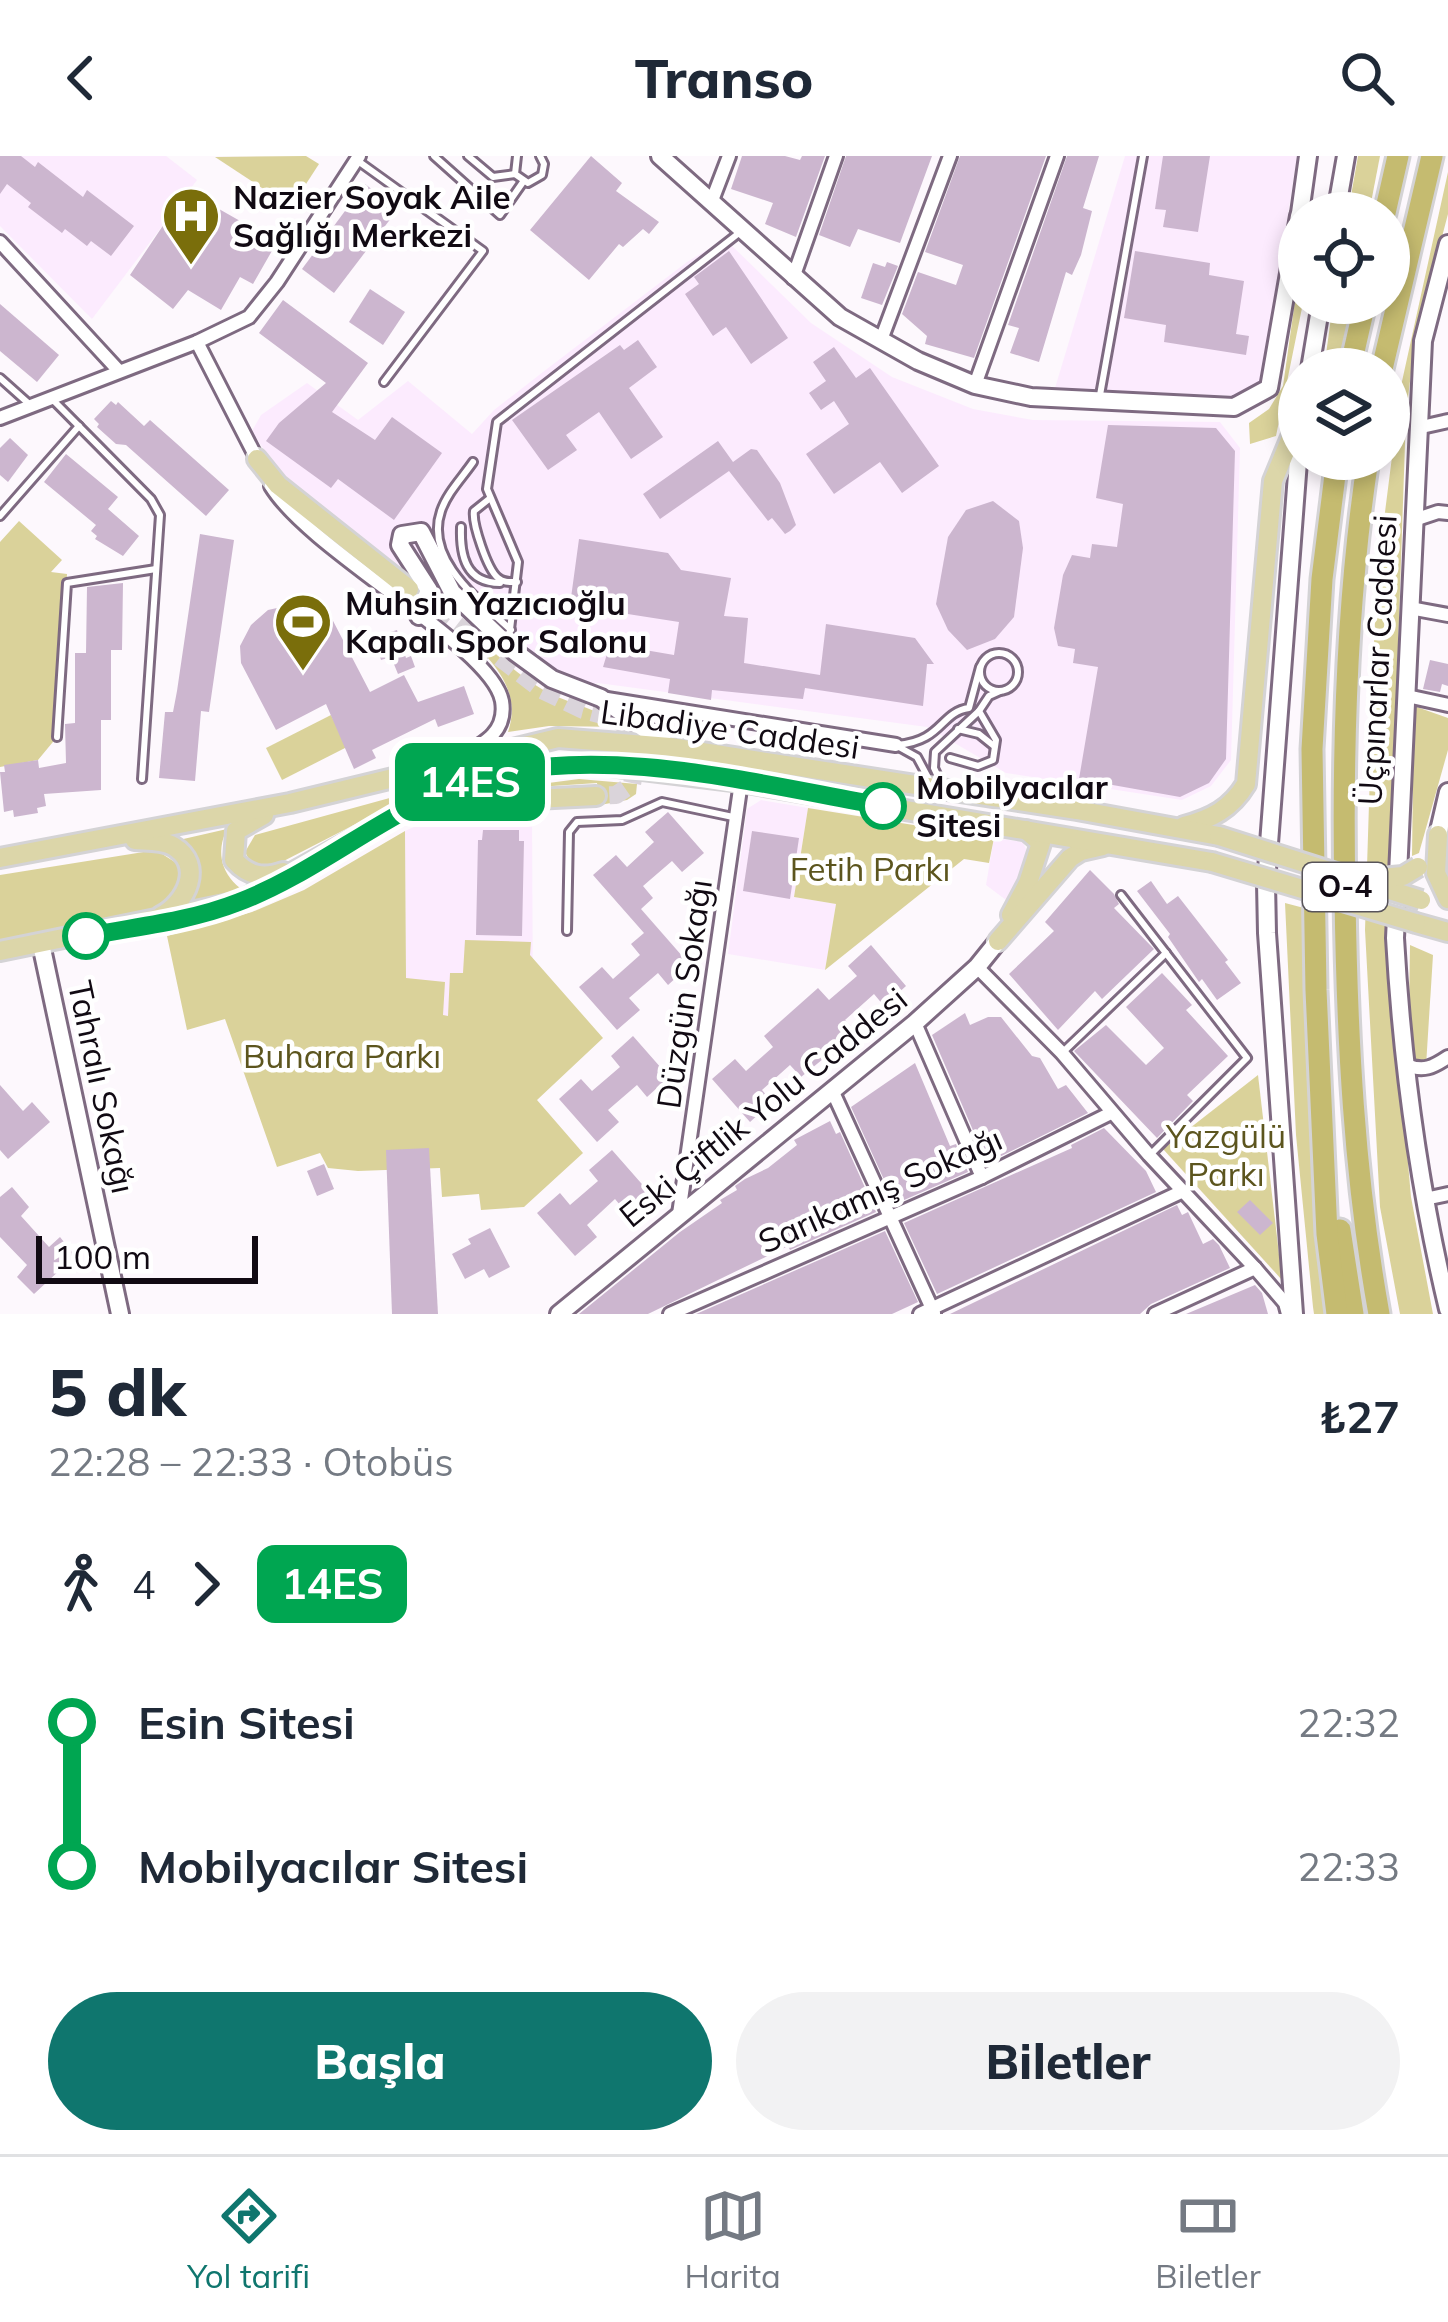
<!DOCTYPE html>
<html lang="tr">
<head>
<meta charset="utf-8">
<style>
	:root { --surface:#fff; --page:#f2f2f3; --text:#1f2937; --muted:#747a83; --line:#e0e1e3; --accent:#0f766e }
	body { margin:0; font-family:Mulish,sans-serif; background:var(--page); color:var(--text); height:100vh; display:flex; flex-direction:column; font-size:45px; white-space:nowrap }
	* { box-sizing:border-box; margin:0 }
	p { font-size:39px; color:var(--muted) }
	.icon { flex:none; width:66px; height:66px; fill:none; stroke:currentColor; stroke-width:2; stroke-linecap:round; stroke-linejoin:round }
	.map { position:relative; height:1158px; overflow:hidden }
	.panel { display:flex; flex-direction:column; background:var(--surface); flex:1 }
	.panel>* { flex:none }
	.badge { padding:0 24px; border-radius:18px; font-size:42px; line-height:78px }
	.tools { position:absolute; left:1278px; top:36px; display:grid; gap:24px }
	.tools a { display:grid; place-items:center; width:132px; height:132px; border-radius:50%; background:var(--surface); box-shadow:0 6px 18px #0003; font-size:60px }
	.scale { position:absolute; left:36px; bottom:30px; width:222px; box-sizing:border-box; padding-left:12px; border:6px solid #110a13; border-top:0; font-size:33px; line-height:42px; white-space:nowrap; color:#110a13; -webkit-text-stroke:9px #fff; paint-order:stroke }
	.map>.badge { position:absolute; translate:-50% -50%; box-shadow:0 0 0 6px #fff }
	.legs { display:flex; align-items:center; gap:18px; height:132px; padding:0 48px; font-size:39px }
	.legs p { margin-inline-start:auto }
	.overview { display:flex; align-items:center; justify-content:space-between; height:204px; padding:0 48px }
	h1 { font-size:66px; font-weight:800; line-height:90px }
	.button { display:flex; gap:24px; margin-top:auto; padding:24px 48px }
	.button a { flex:1; height:138px; border-radius:72px; background:var(--accent); color:#fff; font-size:48px; font-weight:800; line-height:138px; text-align:center }
	.button a+a { background:var(--page); color:var(--text) }
	ul { padding:0 48px; list-style:none }
	li { display:flex; align-items:center; gap:42px; height:144px; font-size:45px }
	li i { display:grid; place-items:center; width:18px; height:100%; margin:0 15px; background:currentColor }
	li i::after { content:''; width:30px; height:30px; margin:-15px; border:9px solid; border-radius:50%; background:var(--surface) }
	li p { margin-inline-start:auto }
	li:first-child i { background:linear-gradient(#0000 50%,currentColor 0) }
	li:last-child i { background:linear-gradient(currentColor 50%,#0000 0) }
	header { display:flex; justify-content:space-between; align-items:center; height:156px; padding:0 48px; background:var(--surface); font-size:54px; font-weight:800 }
	.dock { display:flex; justify-content:space-around; align-items:center; height:168px; border-top:3px solid var(--line); background:var(--surface); font-size:33px; color:var(--muted) }
	.dock a { display:grid; justify-items:center; gap:6px }
	.dock .active { color:var(--accent) }
	.map>svg:first-child { display:block }
</style>
</head>
<body>
<header><svg class="icon" aria-label="back" viewBox="0 0 24 24"><path d="M15 5l-7 7 7 7"/></svg>Transo<svg class="icon" aria-label="search" viewBox="0 0 24 24"><circle cx="10" cy="10" r="6"/><path d="M15 15l6 6"/></svg></header>
<div class="map">
<svg width="1448" height="1158" viewBox="0 0 1448 1158">
	<rect width="100%" height="100%" fill="#fdf8fd"/>
	<g fill="#fcebfe">
		<polygon points="0,0 166,0 197,24 92,163 0,70"/>
		<polygon points="1125,0 1297,0 1262,226 1235,240 1055,232"/>
		<polygon points="725,83 811,167 892,221 973,253 1033,264 1220,266 1240,292 1231,604 1211,630 1182,644 1006,617 927,571 598,527 584,530 572,543 466,468 463,458 282,322 252,275 261,259 307,227 358,264 408,225 472,278 494,254 543,216 687,106"/>
		<polygon points="761,644 808,652 794,741 836,748 825,814 728,798 747,653"/>
		<polygon points="532,654 533,862 443,860 406,822 405,675 436,661"/>
		<polygon points="994,682 1023,686 1029,700 1022,734 1010,747 986,729"/>
	</g>
	<g fill="#dad29a">
		<polygon points="306,0 319,8 291,51 215,1"/>
		<polygon points="1358,0 1380,0 1369,57 1348,57"/>
		<polygon points="1448,16 1448,58 1415,183 1406,259 1388,781 1411,1041 1433,1158 1400,1158 1380,1051 1365,774 1376,427 1401,230"/>
		<polygon points="1299,117 1299,147 1303,147 1276,280 1250,288 1249,267 1269,253 1283,230"/>
		<polygon points="1333,147 1353,147 1340,213 1324,213"/>
		<polygon points="19,365 62,404 51,416 67,418 57,581 38,604 0,611 0,386"/>
		<path d="M461,467c27,23 53,50 84,68 27,14 55,18 79,36l-75,-1 -41,6c15,-44 -18,-73 -47,-102z"/>
		<polygon points="1414,550 1448,562 1448,594 1419,697 1412,700"/>
		<polygon points="331,559 347,591 282,624 266,592"/>
		<polygon points="579,623 637,628 636,638 627,644 600,649 597,627 494,634"/>
		<polygon points="426,632 270,712 252,709 245,696 255,679"/>
		<polygon points="808,652 994,682 989,707 964,703 825,814 836,748 794,741"/>
		<path d="M227,673c-12,24 -5,47 17,62l-56,19c18,-28 12,-46 -9,-70z"/>
		<polygon points="405,675 406,822 445,826 443,859 448,860 450,817 463,817 465,784 531,786 530,799 603,882 537,944 583,997 524,1051 481,1054 479,1038 442,1041 440,1012 358,1015 328,1012 320,997 277,1011 225,863 187,874 167,780 252,756 304,734"/>
		<polygon points="156,694 181,710 180,735 158,755 0,787 0,719"/>
		<polygon points="1285,747 1304,752 1309,913 1332,1158 1314,1158 1313,1151 1296,979"/>
		<polygon points="1410,789 1433,799 1426,910 1415,903 1409,857"/>
		<polygon points="1258,919 1282,1124 1163,993"/>
	</g>
	<g fill="#ccb6cf">
		<polygon points="0,0 21,0 35,11 38,6 83,41 87,34 134,70 111,100 91,85 87,90 65,73 62,77 28,51 31,47 7,28 0,38"/>
		<polygon points="591,0 622,27 616,35 659,66 649,78 643,73 623,91 619,88 589,124 530,74"/>
		<polygon points="742,0 785,0 800,4 802,0 825,0 796,81 765,68 773,47 731,33"/>
		<polygon points="846,0 932,0 900,87 858,73 850,91 819,79"/>
		<polygon points="960,0 1046,0 974,202 925,188 927,180 902,158 918,116 956,129 963,109 925,96"/>
		<polygon points="1067,0 1099,0 1083,52 1092,55 1081,99 1072,119 1066,116 1039,206 1010,197 1019,172 1008,169"/>
		<polygon points="1163,0 1210,0 1198,76 1163,71 1166,54 1155,53"/>
		<polygon points="365,28 398,53 334,137 302,113"/>
		<polygon points="186,35 197,42 170,81 194,97 219,53 277,86 253,128 240,121 221,154 188,134 173,153 130,119"/>
		<polygon points="729,95 788,182 751,208 726,171 713,180 685,138 699,128 694,121"/>
		<polygon points="1135,95 1210,107 1209,119 1244,125 1236,178 1249,180 1246,199 1164,186 1166,169 1124,162"/>
		<polygon points="887,106 898,110 882,149 861,142 873,107 885,111"/>
		<polygon points="370,133 405,156 383,189 349,166"/>
		<polygon points="283,144 368,207 332,256 375,284 392,261 442,297 394,364 338,323 331,332 266,285 279,267 326,227 259,177"/>
		<polygon points="0,148 59,199 37,226 0,195"/>
		<polygon points="638,184 657,211 629,232 663,281 631,303 599,256 566,279 577,294 548,314 512,264 620,189 624,194"/>
		<polygon points="834,191 856,222 870,212 939,310 902,337 880,306 834,338 806,298 849,268 834,245 821,254 809,237 826,225 813,206"/>
		<polygon points="111,245 116,249 118,246 144,270 150,264 229,334 206,360 126,289 116,288 97,271 99,268 94,263"/>
		<polygon points="1108,269 1216,272 1235,295 1226,603 1209,627 1180,641 1079,623 1098,511 1073,507 1075,493 1058,490 1054,472 1063,419 1072,399 1090,402 1092,388 1117,391 1123,348 1096,342"/>
		<polygon points="10,282 28,299 8,326 0,319 0,292"/>
		<polygon points="718,285 733,306 751,293 757,294 780,327 796,369 790,375 785,378 772,362 768,365 729,315 660,363 643,338"/>
		<polygon points="66,298 118,341 108,353 139,380 123,400 95,383 97,380 91,375 96,369 44,326"/>
		<polygon points="993,345 1019,365 1023,392 1014,461 995,483 967,494 948,474 936,448 948,381 966,354"/>
		<polygon points="200,378 234,384 209,556 201,555 195,625 159,622 165,556 173,556 177,535"/>
		<polygon points="579,383 668,397 681,414 731,422 724,460 748,462 744,507 820,519 826,468 915,482 934,508 927,508 923,550 805,532 803,543 712,534 711,544 668,537 670,523 603,511 610,488 674,499 679,466 570,449"/>
		<polygon points="123,427 122,494 111,494 111,564 101,564 101,634 44,638 46,650 37,652 38,657 14,661 13,654 4,656 0,616 5,616 4,609 38,604 39,612 66,607 65,568 75,567 75,497 86,497 87,431"/>
		<polygon points="304,446 331,461 370,536 404,519 418,546 464,530 474,558 438,571 435,563 372,594 376,602 354,613 326,548 276,574 241,507 240,490 251,469 268,454"/>
		<polygon points="397,474 406,502 411,500 415,511 398,518 391,501 381,504 374,481"/>
		<polygon points="1430,504 1448,508 1448,530 1442,528 1440,536 1423,533"/>
		<polygon points="668,656 704,697 682,716 672,705 643,730 653,742 641,753 690,809 668,829 658,817 629,842 640,854 617,874 579,831 602,811 613,823 640,799 631,788 644,777 593,719 616,699 627,711 654,686 645,676"/>
		<polygon points="483,674 519,674 519,685 524,685 522,780 476,779 478,684 482,684"/>
		<polygon points="752,675 799,682 790,743 743,735"/>
		<polygon points="1090,714 1114,738 1119,748 1114,752 1154,793 1102,843 1095,835 1058,874 1009,818 1054,775 1045,766"/>
		<polygon points="1151,725 1167,748 1178,740 1228,804 1225,806 1241,827 1217,844 1202,823 1199,826 1168,781 1170,778 1137,735"/>
		<polygon points="871,789 906,830 884,850 874,838 845,864 856,876 801,921 790,909 762,934 772,946 750,966 712,923 735,903 746,915 773,891 764,880 818,832 829,844 857,820 848,810"/>
		<polygon points="1162,817 1192,849 1186,854 1228,900 1187,939 1193,945 1157,982 1074,895 1106,869 1146,909 1164,892 1126,851"/>
		<polygon points="965,857 970,869 988,861 1001,861 1032,900 1040,902 1058,933 1066,929 1088,957 987,1007 932,879"/>
		<polygon points="633,880 669,921 647,941 637,929 608,954 619,966 597,986 559,943 581,923 592,935 620,911 611,900"/>
		<polygon points="915,907 950,990 956,988 968,1016 895,1048 851,951"/>
		<polygon points="0,929 23,955 32,946 50,966 8,1003 0,994"/>
		<polygon points="830,965 836,978 840,976 876,1056 790,1094 788,1090 648,1158 579,1158 680,1076 722,1047 720,1044 737,1034 735,1030 745,1023 768,1012 797,989 794,984"/>
		<polygon points="1104,972 1146,1015 1156,1036 937,1138 904,1067 1072,992 1071,989"/>
		<polygon points="429,992 438,1158 392,1158 386,994"/>
		<polygon points="612,994 648,1035 625,1055 615,1043 587,1069 597,1081 575,1100 537,1057 560,1037 570,1049 598,1025 589,1014"/>
		<polygon points="324,1008 334,1033 317,1040 307,1015"/>
		<polygon points="12,1031 29,1051 21,1060 49,1091 60,1081 75,1100 34,1138 17,1121 27,1109 0,1081 0,1041"/>
		<polygon points="1250,1044 1273,1067 1260,1079 1237,1056"/>
		<polygon points="1177,1049 1182,1059 1188,1056 1203,1088 1213,1083 1219,1089 1230,1112 1151,1148 1140,1158 950,1158"/>
		<polygon points="490,1072 510,1111 489,1122 484,1113 465,1123 452,1098 471,1088 468,1083"/>
		<polygon points="885,1075 918,1146 892,1158 696,1158"/>
		<polygon points="1255,1129 1262,1137 1268,1158 1186,1158"/>
	</g>
	<g fill="none" stroke-linecap="round" stroke-linejoin="round">
		<polyline stroke="#dad4da" stroke-width="18" stroke-dasharray="18 9" stroke-linecap="butt" points="414,436 542,534 583,554 614,562 630,573 639,593 632,628 616,639 596,640"/>
		<g stroke="#7e6a81" stroke-width="12">
			<g id="lane">
				<polyline points="434,0 500,59 523,26"/>
				<polyline points="468,0 493,21 515,18"/>
				<polyline points="517,0 515,18 528,27 542,19 544,8 540,0"/>
				<polyline points="358,5 483,95 384,226"/>
				<polyline points="0,222 28,247"/>
				<polyline points="1100,239 1143,0"/>
				<polyline points="53,244 151,343 160,359 142,623"/>
				<path d="M473,306c-11,16 -26,31 -32,49 -17,49 39,90 70,119"/>
				<path d="M489,343l-15,12c-2,12 13,58 24,67 6,5 12,4 19,4"/>
				<polyline points="0,360 79,270"/>
				<path d="M461,371c-1,29 5,56 39,56"/>
				<polyline points="509,482 518,406 487,333 497,266 739,77"/>
				<circle cx="999" cy="516" r="19"/>
				<polyline points="958,573 979,578 994,590"/>
				<polyline points="57,581 67,427 156,413"/>
				<path d="M897,589c46,-4 43,-33 72,-37l11,-41"/>
				<polyline points="899,591 917,601 932,629"/>
				<polyline points="950,602 978,610 993,604 996,584 979,555 989,540 1000,535"/>
				<polyline points="941,627 934,612 935,596 979,555"/>
				<polyline points="1121,739 1247,902 1152,997"/>
				<polyline points="567,775 569,676 577,666 622,664 662,646 733,661"/>
				<polyline points="1062,897 1166,797"/>
			</g>
		</g>
		<g stroke="#7e6a81" stroke-width="18">
			<g id="street">
				<polyline points="711,47 729,0"/>
				<polyline points="0,86 118,214"/>
				<polyline points="793,122 836,0"/>
				<polyline points="881,184 950,0"/>
				<polyline points="975,229 1057,0"/>
				<polyline points="0,262 197,186"/>
				<polyline points="1417,272 1448,265"/>
				<polyline points="259,307 197,186 249,161 277,126 359,0"/>
				<path d="M271,330c40,66 221,160 231,215 5,30 -17,42 -40,55"/>
				<polyline points="1414,364 1438,356 1448,357"/>
				<polyline points="1410,452 1448,459"/>
				<polyline points="1407,540 1448,549"/>
				<polyline points="607,543 896,589"/>
				<polyline points="977,811 1062,897 1149,999 1255,1112 1285,1147 1288,1158"/>
				<polyline points="915,867 982,1021"/>
				<path d="M1406,909c18,7 27,2 42,-8"/>
				<polyline points="832,934 934,1157"/>
				<polyline points="1425,1043 1448,1038"/>
				<polyline points="679,1058 741,626"/>
				<polyline points="670,1158 982,1021 1111,957"/>
				<polyline points="920,1158 1183,1035"/>
				<polyline points="1155,1158 1255,1112"/>
			</g>
		</g>
		<g stroke="#7e6a81" stroke-width="22">
			<g id="secondary">
				<polyline points="660,0 840,161 918,205 975,229 1031,241 1234,251 1269,232 1299,60"/>
				<polyline points="1300,57 1308,0"/>
				<polyline points="1336,57 1346,0"/>
				<path d="M1448,88l-25,97 -28,597c7,124 24,250 53,371"/>
				<polyline points="1310,213 1321,147"/>
				<polyline points="419,460 429,434 400,389 402,379 421,376 452,436 515,496 552,523 601,542 670,591"/>
				<polyline points="1438,679 1448,636"/>
				<polyline points="41,788 120,1158"/>
				<polyline points="559,1158 915,867 977,811 998,785"/>
				<polyline points="1294,1158 1267,777 1266,727 1299,292"/>
			</g>
		</g>
		<g stroke="#d4d3d5" stroke-width="24">
			<g id="primary">
				<polyline points="257,303 278,329 409,433"/>
				<polyline points="424,652 469,646 596,640"/>
				<path d="M264,659l-28,16 -2,29c14,16 29,19 49,12"/>
				<path d="M1184,670c27,-7 47,-17 62,-42l27,-303 26,-63"/>
				<polyline points="1438,679 1436,717 1448,743"/>
				<path d="M135,684c11,1 28,0 38,6 32,19 13,57 -12,70"/>
				<polyline points="0,702 290,647 558,582 670,591 1077,654 1219,680"/>
				<polyline points="1011,759 1028,727 1041,687 1026,674"/>
				<polyline points="1416,767 1448,776"/>
				<polyline points="998,785 1070,702 1081,695 1103,690"/>
				<polyline points="0,795 239,746 426,643 498,618 551,609 602,609 741,626 1212,706"/>
			</g>
		</g>
		<g stroke="#d4d3d5" stroke-width="27">
			<g id="highway">
				<polyline points="1385,57 1398,0"/>
				<polyline points="1350,213 1365,147"/>
				<polyline points="1382,213 1432,0"/>
				<path d="M1368,303c-22,144 -26,292 -23,437 2,140 9,280 34,418"/>
				<polyline points="1340,1074 1353,1158"/>
				<polyline points="1337,1158 1327,1078 1316,834 1312,593 1322,423 1337,303"/>
			</g>
		</g>
		<use href="#lane" stroke="#fff" stroke-width="6"/>
		<use href="#street" stroke="#fff" stroke-width="12"/>
		<use href="#secondary" stroke="#fff" stroke-width="16"/>
		<use href="#primary" stroke="#dcd6a9" stroke-width="18"/>
		<use href="#highway" stroke="#c5bb70" stroke-width="21"/>
		<g stroke="#d4d3d5" stroke-width="24" stroke-linecap="butt">
			<g id="primary-bridge">
				<polyline points="1219,680 1421,744"/>
				<polyline points="1212,706 1416,767"/>
				<polyline points="1370,723 1403,720 1418,711"/>
			</g>
		</g>
		<use href="#primary-bridge" stroke="#dcd6a9" stroke-width="18"/>
	</g>
	<g fill="none" stroke-linecap="round" stroke-linejoin="round">
		<g stroke="#fff" stroke-width="27">
			<path id="line-1" d="M86,780c50,-9 105,-15 153,-34 82,-31 150,-95 236,-122 124,-38 282,4 408,26"/>
		</g>
		<use href="#line-1" stroke="#00a651" stroke-width="18"/>
	</g>
	<defs>
		<g id="hospital-pin" transform="scale(3)"><path d="M0 17L-7.5 6A9.5 9.5 0 1 1 7.5 6Z" fill="#7a6e0b" stroke="#fff"/><path d="M-5-5h3v3.5h4V-5h3V5h-3V1.5h-4V5h-3Z" fill="#fff"/></g>
		<g id="stadium-pin" transform="scale(3)"><path d="M0 17L-7.5 6A9.5 9.5 0 1 1 7.5 6Z" fill="#7a6e0b" stroke="#fff"/><path d="M0-5a6.5 5 0 1 0 0 10a6.5 5 0 1 0 0-10ZM-3.5-1.8h7v3.6h-7Z" fill="#fff"/></g>
	</defs>
	<g fill-rule="evenodd">
		<use href="#hospital-pin" x="191" y="60"/>
		<use href="#stadium-pin" x="303" y="466"/>
	</g>
	<g fill="#fff" stroke="#00a651" stroke-width="6">
		<circle cx="883" cy="650" r="21"/>
		<circle cx="86" cy="780" r="21"/>
	</g>
	<g text-anchor="middle" stroke-width="9" stroke-linejoin="round" paint-order="stroke">
		<rect fill="#fff" stroke="#58545a" stroke-width="3" x="1303" y="707" width="84" height="48" rx="9"/>
		<g font-size="30" font-weight="bold" fill="#110a13">
			<text x="1345" y="741">O-4</text>
		</g>
		<g font-size="33" font-weight="bold" fill="#110a13" stroke="#fff" text-anchor="start">
			<text x="233" y="53">Nazier Soyak Aile<tspan x="233" dy="38">Sağlığı Merkezi</tspan></text>
			<text x="345" y="459">Muhsin Yazıcıoğlu<tspan x="345" dy="38">Kapalı Spor Salonu</tspan></text>
		</g>
		<g font-size="33" fill="#110a13" stroke="#fff">
			<text transform="translate(1377 504) rotate(-87)" y="12">Üçpınarlar Caddesi</text>
			<text transform="translate(730 573) rotate(8)" y="12">Libadiye Caddesi</text>
			<text transform="translate(684 838) rotate(-82)" y="12">Düzgün Sokağı</text>
			<text transform="translate(102 931) rotate(78)" y="12">Tahralı Sokağı</text>
			<text transform="translate(763 951) rotate(-39)" y="12">Eski Çiftlik Yolu Caddesi</text>
			<text transform="translate(880 1034) rotate(-24)" y="12">Sarıkamış Sokağı</text>
		</g>
		<g font-size="33" font-weight="bold" fill="#110a13" stroke="#fff" text-anchor="start">
			<text x="916" y="643">Mobilyacılar<tspan x="916" dy="38">Sitesi</tspan></text>
		</g>
		<g font-size="33" fill="#5c551e" stroke="#fff">
			<text x="870" y="725">Fetih Parkı</text>
			<text x="342" y="912">Buhara Parkı</text>
			<text x="1226" y="992">Yazgülü<tspan x="1226" dy="38">Parkı</tspan></text>
		</g>
	</g>
</svg>
<div class="tools">
<a><svg class="icon" aria-label="locate" viewBox="0 0 24 24"><circle cx="12" cy="12" r="6"/><path d="M12 2v4M12 18v4M2 12h4M18 12h4"/></svg></a>
<a><svg class="icon" aria-label="layers" viewBox="0 0 24 24"><path d="M12 4l9 5-9 5-9-5zM3 14l9 5 9-5"/></svg></a>
</div>
<div class="scale">100 m</div>
<b class="badge" style="left:470px;top:626px;background:#00a651;color:#fff">14ES</b>
</div>
<section class="panel">
<div class="overview"><div><h1>5 dk</h1><p>22:28 – 22:33 · Otobüs</p></div><b>₺27</b></div>
<div class="legs"><svg class="icon" aria-label="walk" viewBox="0 0 24 24"><circle cx="13" cy="4" r="2"/><path d="M13 8l-2 6 4 7M11 14l-3 7M7 12l3-4h3l4 4"/></svg>4<svg class="icon" aria-label="forward" viewBox="0 0 24 24"><path d="M9 5l7 7-7 7"/></svg><b class="badge" style="background:#00a651;color:#fff">14ES</b></div>
<ul>
<li><i style="color:#00a651"></i><b>Esin Sitesi</b><p>22:32</p></li>
<li><i style="color:#00a651"></i><b>Mobilyacılar Sitesi</b><p>22:33</p></li>
</ul>
<div class="button"><a>Başla</a><a>Biletler</a></div>
</section>
<nav class="dock">
<a class="active"><svg class="icon" aria-label="directions" viewBox="0 0 24 24"><path d="M12 3l9 9-9 9-9-9zM9 14v-3h6M13 9l2 2-2 2"/></svg>Yol tarifi</a>
<a><svg class="icon" aria-label="map" viewBox="0 0 24 24"><path d="M3 6l6-2 6 2 6-2v14l-6 2-6-2-6 2zM9 4v14M15 6v14"/></svg>Harita</a>
<a><svg class="icon" aria-label="tickets" viewBox="0 0 24 24"><path d="M3 7h18v10H3zM15 7v10"/></svg>Biletler</a>
</nav>
</body>
</html>
